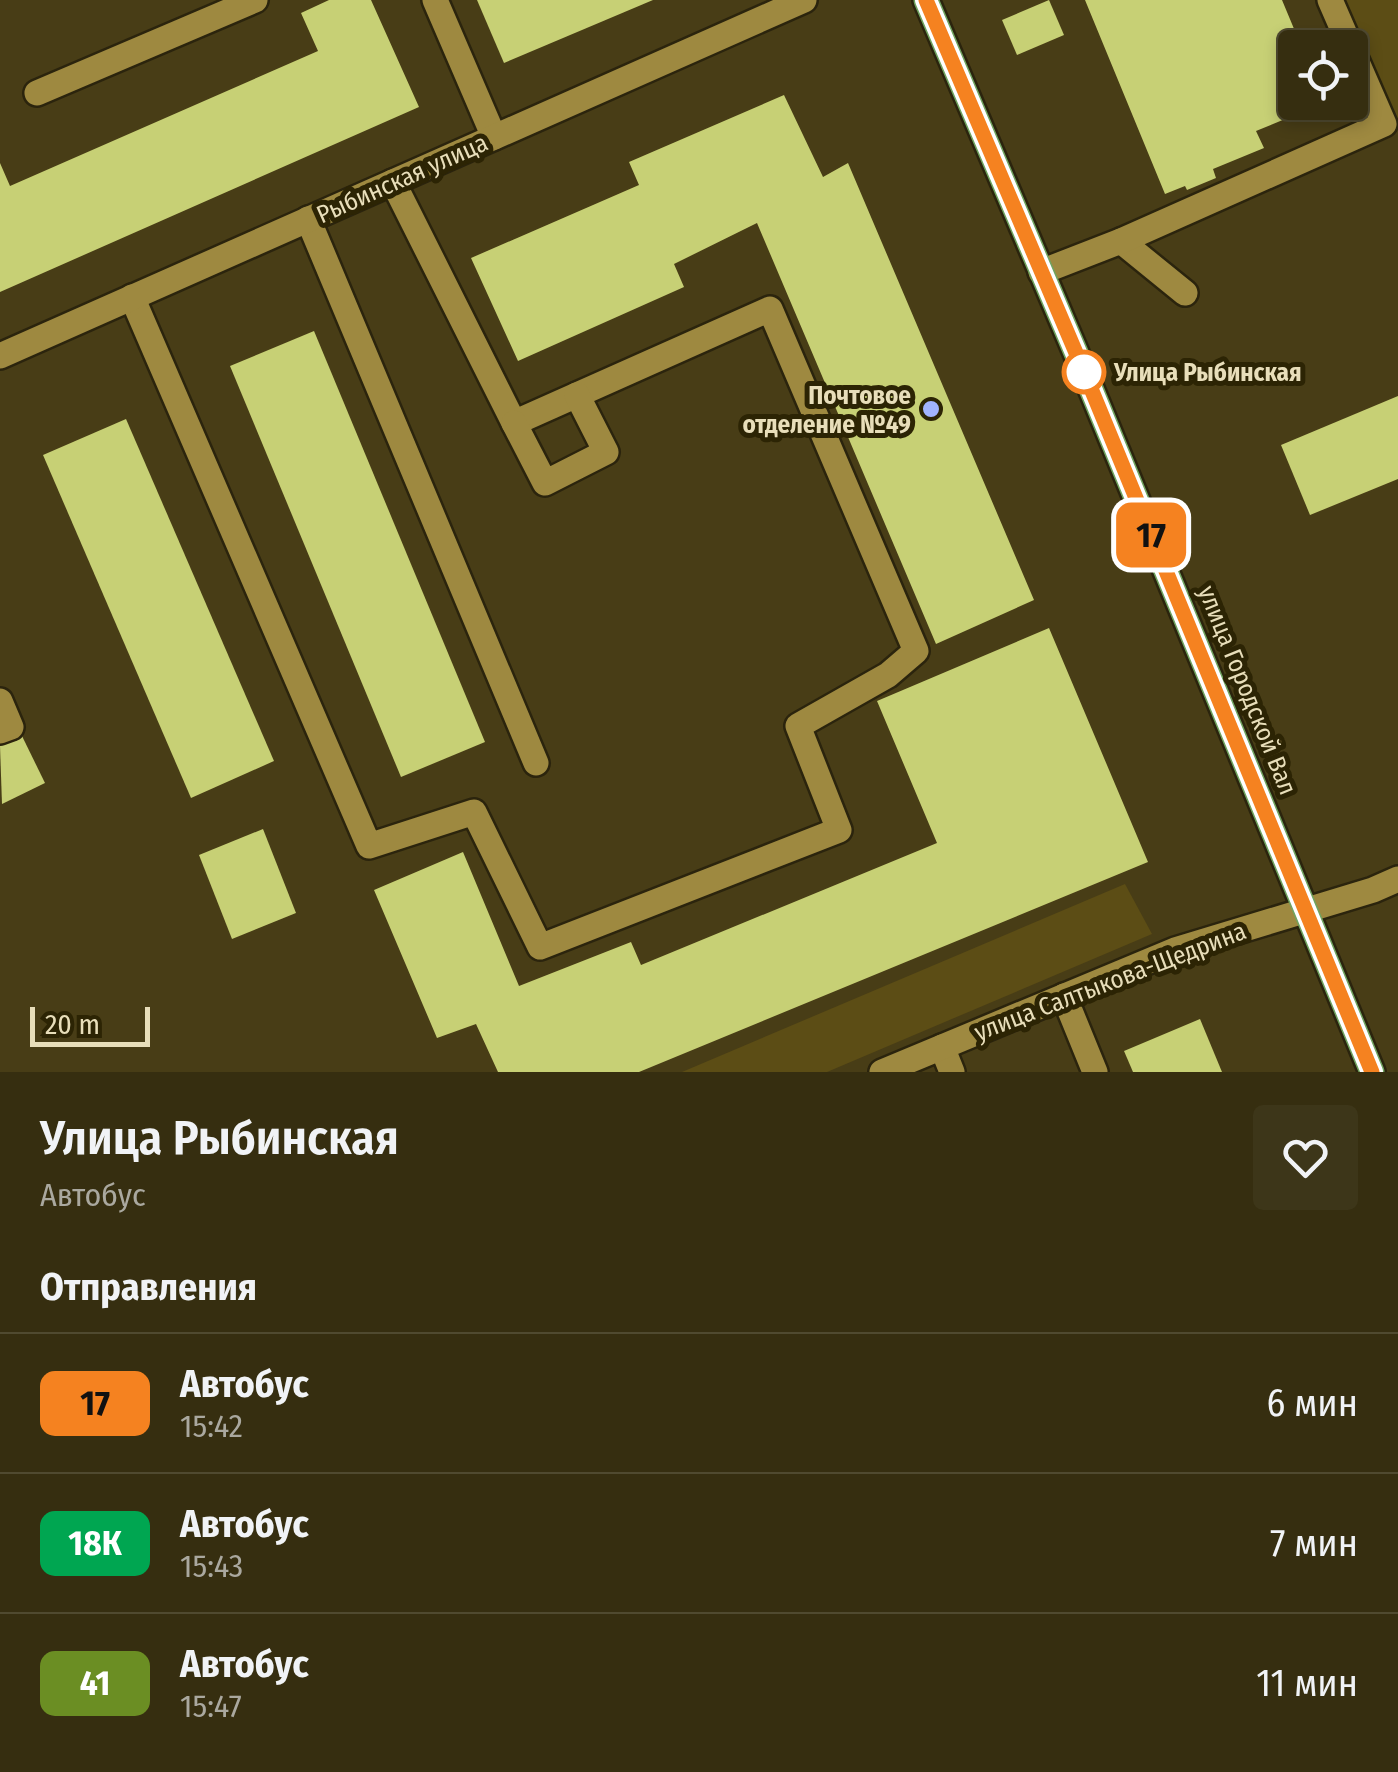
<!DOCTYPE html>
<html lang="ru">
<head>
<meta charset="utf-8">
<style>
	:root { --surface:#362e10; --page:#3d3619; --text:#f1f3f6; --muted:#aaa89f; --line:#504a30 }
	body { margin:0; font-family:"Fira Sans Condensed",sans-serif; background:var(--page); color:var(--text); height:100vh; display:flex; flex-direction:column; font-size:38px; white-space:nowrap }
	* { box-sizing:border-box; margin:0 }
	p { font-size:32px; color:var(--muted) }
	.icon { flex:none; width:55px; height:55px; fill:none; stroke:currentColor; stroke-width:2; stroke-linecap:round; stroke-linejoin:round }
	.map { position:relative; height:1072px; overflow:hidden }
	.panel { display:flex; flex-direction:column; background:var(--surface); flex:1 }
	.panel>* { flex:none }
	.badge { padding:0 20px; border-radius:15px; font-size:35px; line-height:65px }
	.fabs { position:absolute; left:1278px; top:30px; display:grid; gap:20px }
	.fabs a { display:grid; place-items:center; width:90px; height:90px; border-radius:10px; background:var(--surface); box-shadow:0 5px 15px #0003,0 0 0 2px var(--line); font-size:50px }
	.scale { position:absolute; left:30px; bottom:25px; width:120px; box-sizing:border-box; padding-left:10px; border:5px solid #e8deba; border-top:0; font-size:28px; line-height:35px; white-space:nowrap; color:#e8deba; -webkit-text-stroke:8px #2c2404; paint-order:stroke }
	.map>.badge { position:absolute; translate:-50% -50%; box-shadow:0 0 0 5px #fff }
	h2 { padding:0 40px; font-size:38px; line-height:90px }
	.round { display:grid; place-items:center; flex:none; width:105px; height:105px; border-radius:10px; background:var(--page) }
	.headline { display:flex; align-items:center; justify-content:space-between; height:170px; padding:0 40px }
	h1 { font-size:48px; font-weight:600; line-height:75px }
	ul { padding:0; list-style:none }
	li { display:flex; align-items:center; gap:30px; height:140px; padding:0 40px; border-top:2px solid var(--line) }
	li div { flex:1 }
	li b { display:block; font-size:38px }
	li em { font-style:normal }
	li .badge { min-width:110px; font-weight:700; text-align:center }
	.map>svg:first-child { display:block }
</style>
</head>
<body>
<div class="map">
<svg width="1398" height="1072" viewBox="0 0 1398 1072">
	<rect width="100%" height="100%" fill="#483d16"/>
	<g fill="#5c4d15">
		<polygon points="1344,0 1398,0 1398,125"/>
		<polygon points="1125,884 1152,934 827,1072 682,1072"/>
	</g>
	<g fill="#c7d075">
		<polygon points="329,0 371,0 419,107 0,292 0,163 10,186 318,51 301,13"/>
		<polygon points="477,0 653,0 504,63"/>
		<polygon points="1049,0 1064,35 1017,55 1002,20"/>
		<polygon points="1085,0 1282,0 1302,48 1295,48 1295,102 1324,103 1256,131 1264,148 1213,169 1216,178 1187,190 1185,186 1165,194"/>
		<polygon points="784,95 823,177 848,163 1034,600 936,644 757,223 674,264 684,287 518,361 471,258 639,185 629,162"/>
		<polygon points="314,331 485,742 401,777 230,366"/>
		<polygon points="1398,396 1398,479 1310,515 1281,445"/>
		<polygon points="126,419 274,761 191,798 43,455"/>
		<polygon points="1049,628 1148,862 639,1072 498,1072 476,1024 437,1038 374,890 463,852 519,986 631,942 641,965 937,843 877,701"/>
		<polygon points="22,736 45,783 2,804 0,746"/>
		<polygon points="263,829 296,913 232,939 199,855"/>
		<polygon points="1200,1019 1222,1072 1133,1072 1124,1051"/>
	</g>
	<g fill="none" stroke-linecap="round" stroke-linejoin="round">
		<g stroke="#2b240d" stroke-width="30">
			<g id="minor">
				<polyline points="435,0 494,137"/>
				<polyline points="37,93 255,0"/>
				<polyline points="308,219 536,763"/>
				<polyline points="1121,241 1185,293"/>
				<polyline points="1041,272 1121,241 1384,124 1330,0"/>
				<polyline points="132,297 369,846 474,812 540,947 839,830 798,726 888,675 916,651 770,309 514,423 393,182"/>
				<polyline points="0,356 804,0"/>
				<polyline points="514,423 545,483 606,452 577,395"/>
				<polyline points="0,701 11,727 0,731"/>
				<polyline points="1064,996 1095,1072"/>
				<polyline points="942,1047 952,1072"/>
				<polyline points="882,1072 1175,950 1373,890 1398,879"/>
			</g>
		</g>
		<g stroke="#2b240d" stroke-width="30">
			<polyline id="major" points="926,0 1085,374 1372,1072"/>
		</g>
		<use href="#minor" stroke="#9e8940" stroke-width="25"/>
		<use href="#major" stroke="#70a360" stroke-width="25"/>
	</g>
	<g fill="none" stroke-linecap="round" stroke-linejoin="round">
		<g stroke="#fff" stroke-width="22">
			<polyline id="line" points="926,0 1085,374 1372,1072"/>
		</g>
		<use href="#line" stroke="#f58220" stroke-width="15"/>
	</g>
	<circle fill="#fff" stroke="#f58220" stroke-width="5" cx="1084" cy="372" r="20"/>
	<circle fill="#a1b3fd" stroke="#2c2404" stroke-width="4" cx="931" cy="409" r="10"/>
	<g text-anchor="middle" stroke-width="10" stroke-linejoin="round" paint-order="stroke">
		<g font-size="25" fill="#e8deba" stroke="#2c2404">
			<text transform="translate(402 178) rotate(-24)" y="9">Рыбинская улица</text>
			<text transform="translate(1248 690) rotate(68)" y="9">улица Городской Вал</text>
			<text transform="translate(1110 981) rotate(-21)" y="9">улица Салтыкова-Щедрина</text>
		</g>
		<g font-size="25" font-weight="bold" fill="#e8deba" stroke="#2c2404" text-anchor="start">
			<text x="1114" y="381">Улица Рыбинская</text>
		</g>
		<g font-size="25" font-weight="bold" fill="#e8deba" stroke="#2c2404" text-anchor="end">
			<text x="911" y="404">Почтовое<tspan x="911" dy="29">отделение №49</tspan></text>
		</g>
	</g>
</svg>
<div class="fabs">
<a><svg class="icon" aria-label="locate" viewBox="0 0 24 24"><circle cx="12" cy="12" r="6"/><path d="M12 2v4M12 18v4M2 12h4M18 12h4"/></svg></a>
</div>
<div class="scale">20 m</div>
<b class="badge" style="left:1151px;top:535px;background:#f58220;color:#111">17</b>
</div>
<section class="panel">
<div class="headline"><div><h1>Улица Рыбинская</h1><p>Автобус</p></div><a class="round"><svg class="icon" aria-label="heart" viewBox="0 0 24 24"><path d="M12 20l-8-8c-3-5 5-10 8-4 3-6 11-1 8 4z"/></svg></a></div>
<h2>Отправления</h2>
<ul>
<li><span class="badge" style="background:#f58220;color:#111">17</span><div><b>Автобус</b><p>15:42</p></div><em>6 мин</em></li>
<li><span class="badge" style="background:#00a651;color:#fff">18К</span><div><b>Автобус</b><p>15:43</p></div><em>7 мин</em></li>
<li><span class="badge" style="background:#6b8e23;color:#fff">41</span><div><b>Автобус</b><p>15:47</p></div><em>11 мин</em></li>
</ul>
</section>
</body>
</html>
